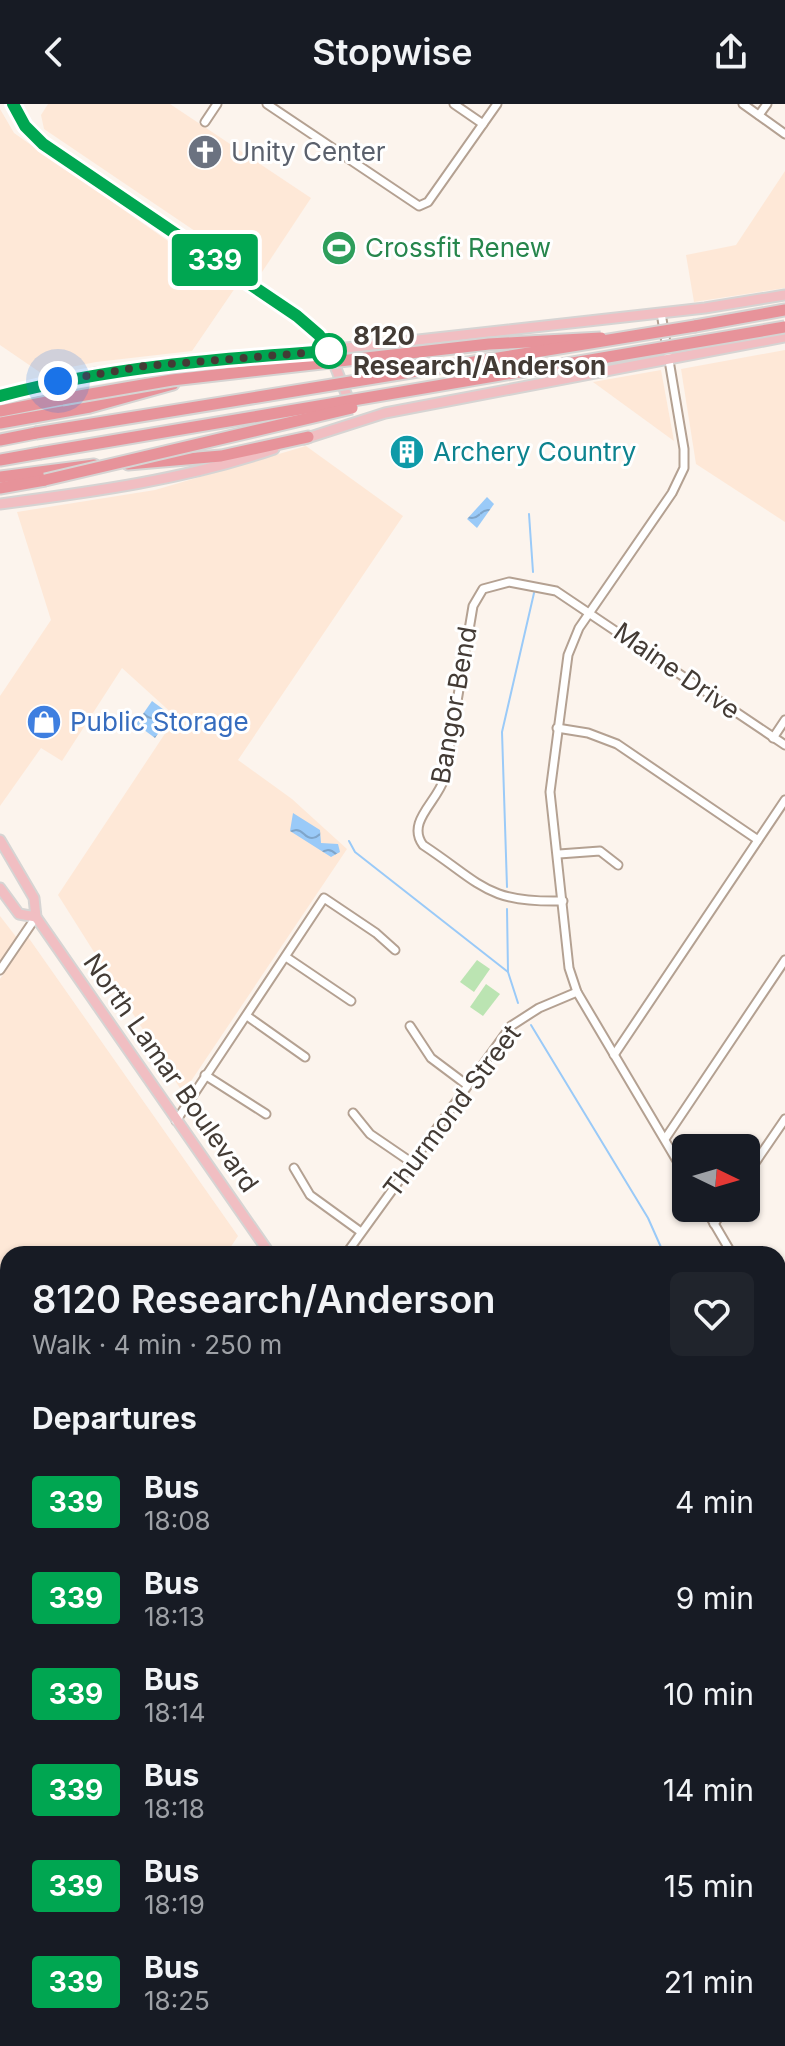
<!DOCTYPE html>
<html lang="en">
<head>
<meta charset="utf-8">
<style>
	:root { --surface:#171b24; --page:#20242c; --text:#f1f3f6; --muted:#9ea1a6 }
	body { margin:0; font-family:Inter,sans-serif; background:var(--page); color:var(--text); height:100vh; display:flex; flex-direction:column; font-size:30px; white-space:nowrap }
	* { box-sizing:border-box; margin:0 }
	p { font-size:26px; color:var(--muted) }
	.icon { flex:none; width:44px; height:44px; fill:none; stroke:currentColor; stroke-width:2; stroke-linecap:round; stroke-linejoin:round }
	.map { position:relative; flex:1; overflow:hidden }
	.side { position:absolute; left:0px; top:1142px; width:786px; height:800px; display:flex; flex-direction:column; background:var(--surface); border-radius:24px 24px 0 0; box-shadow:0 2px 6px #0004 }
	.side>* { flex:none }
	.badge { padding:0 16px; border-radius:6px; font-size:28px; line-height:52px }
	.needle { width:52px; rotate:95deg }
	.controls { position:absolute; left:672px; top:1030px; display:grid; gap:16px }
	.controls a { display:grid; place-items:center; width:88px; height:88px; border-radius:12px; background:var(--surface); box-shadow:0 2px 6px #0004; font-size:40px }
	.you { position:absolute; width:40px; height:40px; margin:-20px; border:6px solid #fff; border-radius:50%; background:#1a73e8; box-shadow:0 0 0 12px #1a73e833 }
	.map>.badge { position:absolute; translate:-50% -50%; box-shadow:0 0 0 4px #fff }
	h2 { padding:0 32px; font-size:30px; line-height:72px }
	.round { display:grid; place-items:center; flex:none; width:84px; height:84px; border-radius:12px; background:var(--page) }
	.summary { display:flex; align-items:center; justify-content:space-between; height:136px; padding:0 32px }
	h1 { font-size:38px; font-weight:600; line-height:60px }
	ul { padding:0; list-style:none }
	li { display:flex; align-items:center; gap:24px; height:96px; padding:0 32px }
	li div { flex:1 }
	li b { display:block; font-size:30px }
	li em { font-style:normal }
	li .badge { min-width:88px; font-weight:700; text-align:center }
	header { display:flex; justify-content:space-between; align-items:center; height:104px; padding:0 32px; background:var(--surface); font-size:36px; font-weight:600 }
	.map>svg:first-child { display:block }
</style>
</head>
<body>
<header><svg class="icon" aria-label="back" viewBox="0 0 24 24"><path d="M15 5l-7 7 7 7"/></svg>Stopwise<svg class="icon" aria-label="share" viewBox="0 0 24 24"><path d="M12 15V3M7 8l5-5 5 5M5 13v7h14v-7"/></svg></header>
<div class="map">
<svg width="785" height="1942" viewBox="0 0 785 1942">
	<defs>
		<pattern id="water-waves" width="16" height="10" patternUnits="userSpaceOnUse" patternTransform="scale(2)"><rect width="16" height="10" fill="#9acaf8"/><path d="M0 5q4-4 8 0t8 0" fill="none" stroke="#7fa5ca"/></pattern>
	</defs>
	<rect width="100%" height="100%" fill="#fcf4ed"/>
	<g fill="#fee8d7">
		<polygon points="48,0 170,0 311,94 260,171 44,25 41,11"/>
		<polygon points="0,5 14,29 235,184 192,247 96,258 41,269 0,241"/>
		<polygon points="785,67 785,184 694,198 686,151 736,141"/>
		<polygon points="785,246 785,418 696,360 681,265"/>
		<polygon points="661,266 674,337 593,278"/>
		<polygon points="306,342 403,412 238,656 292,695 347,745 183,989 58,791 176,613 122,564 62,657 41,644 0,702 0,592 51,516 17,408 155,386"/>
		<polygon points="0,812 17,834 0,858"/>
		<polygon points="28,833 238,1132 226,1150 8,1150 8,1328 0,1323 0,875"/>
		<polygon points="778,1844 785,1848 785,1896 778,1892"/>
	</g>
	<g fill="#bbe4b2">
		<polygon points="477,856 490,865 474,888 460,878"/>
		<polygon points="486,880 500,890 483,912 470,903"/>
		<polygon points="785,1702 785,1786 778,1797 778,1704"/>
	</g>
	<g fill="url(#water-waves)">
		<polygon points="487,393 494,400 477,424 467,415"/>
		<polygon points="152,597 171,611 155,634 136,620"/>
		<polygon points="293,709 320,726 321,739 338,740 340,748 331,753 290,727"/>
	</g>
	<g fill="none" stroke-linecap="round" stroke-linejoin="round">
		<g stroke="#9acaf8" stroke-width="2">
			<polyline points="529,410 533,468"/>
			<polyline points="349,737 355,748 508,868"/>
			<polyline points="507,783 502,628 534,489"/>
			<polyline points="507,805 508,868 518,899"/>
			<polyline points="531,921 648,1114 664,1150"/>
			<polyline points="233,1934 237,1942"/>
		</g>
		<g stroke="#b4a192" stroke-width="11">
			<g id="minor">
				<polyline points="267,0 419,102 428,98 497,0"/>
				<polyline points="454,0 483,20"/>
				<polyline points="743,0 785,30"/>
				<polyline points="759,11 767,0"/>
				<polyline points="205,18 217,0"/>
				<polyline points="661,209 684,345 684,364 672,389 579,524 568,551 550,688 569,864 577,888 686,1072"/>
				<polyline points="557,624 588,629 617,640 758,736"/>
				<polyline points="773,634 785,616"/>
				<polyline points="559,750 600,747 618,761"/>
				<path d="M563,797c-77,2 -81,-17 -140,-56 -17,-23 14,-43 21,-66l29,-173 10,-17 26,-7 47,9 229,154"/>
				<polyline points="286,853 351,897"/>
				<polyline points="0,866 36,813"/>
				<polyline points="247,912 305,953"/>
				<polyline points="410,922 431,954 467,981"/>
				<polyline points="614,951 785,696"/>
				<polyline points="205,971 266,1010"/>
				<polyline points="353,1009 370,1030 411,1058"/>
				<polyline points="176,1017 324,794 376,829 395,846"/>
				<polyline points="665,1035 785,856"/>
				<polyline points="294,1064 310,1091 361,1128"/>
				<polyline points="746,1072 785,1015"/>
				<polyline points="705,1104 732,1150"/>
				<polyline points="714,1120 725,1104"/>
				<polyline points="346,1150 511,922 539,904 577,888"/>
				<polyline points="778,1183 785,1173"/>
				<polyline points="778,1199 785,1204"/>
				<polyline points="778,1252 785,1244"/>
				<polyline points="778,1332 785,1333"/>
				<polyline points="778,1483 785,1484"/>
				<polyline points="778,1638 785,1639"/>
				<polyline points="0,1659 8,1644"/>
				<polyline points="0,1690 8,1697"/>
				<polyline points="0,1783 8,1789"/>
				<polyline points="778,1811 785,1801"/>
				<polyline points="0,1889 8,1874"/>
				<polyline points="286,1934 295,1942"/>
				<polyline points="554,1934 565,1942"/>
				<polyline points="101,1942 108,1934"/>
				<polyline points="184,1942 188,1934"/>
				<polyline points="462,1942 493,1934"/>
				<polyline points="674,1942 677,1937"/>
			</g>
		</g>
		<g stroke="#d6d4d3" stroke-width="13">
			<g id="major">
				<polyline points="13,0 25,22 43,40 309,221 329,247 351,302"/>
				<polyline points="292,250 705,204 785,191"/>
				<polyline points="0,292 95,269 277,251"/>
				<polyline points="304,335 385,309 785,233"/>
				<path d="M0,400c92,-12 187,-25 274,-55"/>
				<polyline points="0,736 34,794 36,813 270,1150"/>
				<polyline points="0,784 19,810 36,813"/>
				<polyline points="778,1825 785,1825"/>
				<polyline points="778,1833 785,1837"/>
			</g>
		</g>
		<g stroke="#d6d4d3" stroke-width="15">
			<g id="highway">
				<polyline points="695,222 785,206"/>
				<polyline points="224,267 298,250"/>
				<polyline points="0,307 62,295"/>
				<polyline points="0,319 90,303 173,280"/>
				<polyline points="0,336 36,329"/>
				<polyline points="0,356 40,349"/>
				<polyline points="128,360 221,352 308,333"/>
				<polyline points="0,373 94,361"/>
				<polyline points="0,384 45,376"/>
			</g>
		</g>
		<use href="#minor" stroke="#fff" stroke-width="7"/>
		<use href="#major" stroke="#f1bec2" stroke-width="9"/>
		<use href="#highway" stroke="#e7939a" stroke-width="11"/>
		<g stroke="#d6d4d3" stroke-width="15" stroke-linecap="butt">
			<g id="highway-bridge">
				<polyline points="62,295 172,276 489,240 601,234"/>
				<polyline points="36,329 695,222"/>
				<polyline points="40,349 785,223"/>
				<polyline points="45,376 352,304"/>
			</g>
		</g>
		<use href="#highway-bridge" stroke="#e7939a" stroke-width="11"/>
	</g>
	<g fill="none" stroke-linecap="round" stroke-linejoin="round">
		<g stroke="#fff" stroke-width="18">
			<path id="line" d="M0,292c109,-29 217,-37 329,-45l-10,-16 -22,-19 -254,-172 -18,-18 -12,-22"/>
		</g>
		<use href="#line" stroke="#00a651" stroke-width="12"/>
		<polyline stroke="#433b35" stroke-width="8" stroke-dasharray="0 14.4" points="58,277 145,262 329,247"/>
	</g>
	<defs>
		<g id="church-disc" transform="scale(1.8)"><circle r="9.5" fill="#6b7280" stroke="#fff"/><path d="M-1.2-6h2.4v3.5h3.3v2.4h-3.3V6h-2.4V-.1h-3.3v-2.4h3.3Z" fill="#fff"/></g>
		<g id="stadium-disc" transform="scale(1.8)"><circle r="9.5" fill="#2e9e5b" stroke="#fff"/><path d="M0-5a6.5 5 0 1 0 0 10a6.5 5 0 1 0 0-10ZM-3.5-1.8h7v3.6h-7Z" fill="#fff"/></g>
		<g id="building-disc" transform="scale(1.8)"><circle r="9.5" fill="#0f9aa8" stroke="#fff"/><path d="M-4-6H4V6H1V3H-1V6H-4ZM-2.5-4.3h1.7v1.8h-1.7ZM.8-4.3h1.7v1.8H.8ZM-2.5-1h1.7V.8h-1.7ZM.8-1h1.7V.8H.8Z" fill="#fff"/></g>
		<g id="shop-disc" transform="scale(1.8)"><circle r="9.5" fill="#3f7fe0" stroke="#fff"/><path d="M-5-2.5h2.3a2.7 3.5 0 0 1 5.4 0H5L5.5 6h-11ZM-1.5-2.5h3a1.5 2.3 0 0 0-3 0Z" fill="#fff"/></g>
	</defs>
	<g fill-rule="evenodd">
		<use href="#church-disc" x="205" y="48"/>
		<use href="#stadium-disc" x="339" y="144"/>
		<use href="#building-disc" x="407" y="348"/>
		<use href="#shop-disc" x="44" y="618"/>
	</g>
	<circle fill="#fff" stroke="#00a651" stroke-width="4" cx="329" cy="247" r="16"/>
	<g text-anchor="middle" stroke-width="6" stroke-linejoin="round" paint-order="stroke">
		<g font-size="26" fill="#5b616d" stroke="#fff" text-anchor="start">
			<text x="231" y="57">Unity Center</text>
		</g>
		<g font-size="26" fill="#27864d" stroke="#fff" text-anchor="start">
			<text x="365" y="153">Crossfit Renew</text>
		</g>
		<g font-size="26" font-weight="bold" fill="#433b35" stroke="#fff" text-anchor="start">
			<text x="353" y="241">8120<tspan x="353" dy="30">Research/Anderson</tspan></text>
		</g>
		<g font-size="26" fill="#0d838f" stroke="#fff" text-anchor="start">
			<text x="433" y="357">Archery Country</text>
		</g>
		<g font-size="26" fill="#433b35" stroke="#fff">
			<text transform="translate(677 567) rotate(35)" y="9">Maine Drive</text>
			<text transform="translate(454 601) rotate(-80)" y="9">Bangor Bend</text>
			<text transform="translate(171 969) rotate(55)" y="9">North Lamar Boulevard</text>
			<text transform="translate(452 1007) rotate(-53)" y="9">Thurmond Street</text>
		</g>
		<g font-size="26" fill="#366cbe" stroke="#fff" text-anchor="start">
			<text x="70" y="627">Public Storage</text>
		</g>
	</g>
</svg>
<div class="controls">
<a><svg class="needle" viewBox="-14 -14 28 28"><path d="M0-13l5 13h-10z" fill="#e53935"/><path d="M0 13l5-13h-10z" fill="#9ea1a6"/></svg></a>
</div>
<div class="you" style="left:58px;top:277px"></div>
<b class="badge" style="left:215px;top:156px;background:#00a651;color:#fff">339</b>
<section class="side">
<div class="summary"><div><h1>8120 Research/Anderson</h1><p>Walk · 4 min · 250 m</p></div><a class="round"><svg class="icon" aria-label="heart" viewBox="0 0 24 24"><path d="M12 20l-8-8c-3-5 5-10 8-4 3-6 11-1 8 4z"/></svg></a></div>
<h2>Departures</h2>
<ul>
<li><span class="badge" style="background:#00a651;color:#fff">339</span><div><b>Bus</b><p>18:08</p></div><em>4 min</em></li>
<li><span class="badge" style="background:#00a651;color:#fff">339</span><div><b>Bus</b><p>18:13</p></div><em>9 min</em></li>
<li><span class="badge" style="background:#00a651;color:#fff">339</span><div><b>Bus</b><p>18:14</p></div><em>10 min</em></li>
<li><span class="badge" style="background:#00a651;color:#fff">339</span><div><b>Bus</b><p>18:18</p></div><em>14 min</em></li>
<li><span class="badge" style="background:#00a651;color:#fff">339</span><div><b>Bus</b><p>18:19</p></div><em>15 min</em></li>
<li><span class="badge" style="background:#00a651;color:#fff">339</span><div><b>Bus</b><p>18:25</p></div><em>21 min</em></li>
</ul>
</section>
</div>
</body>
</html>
